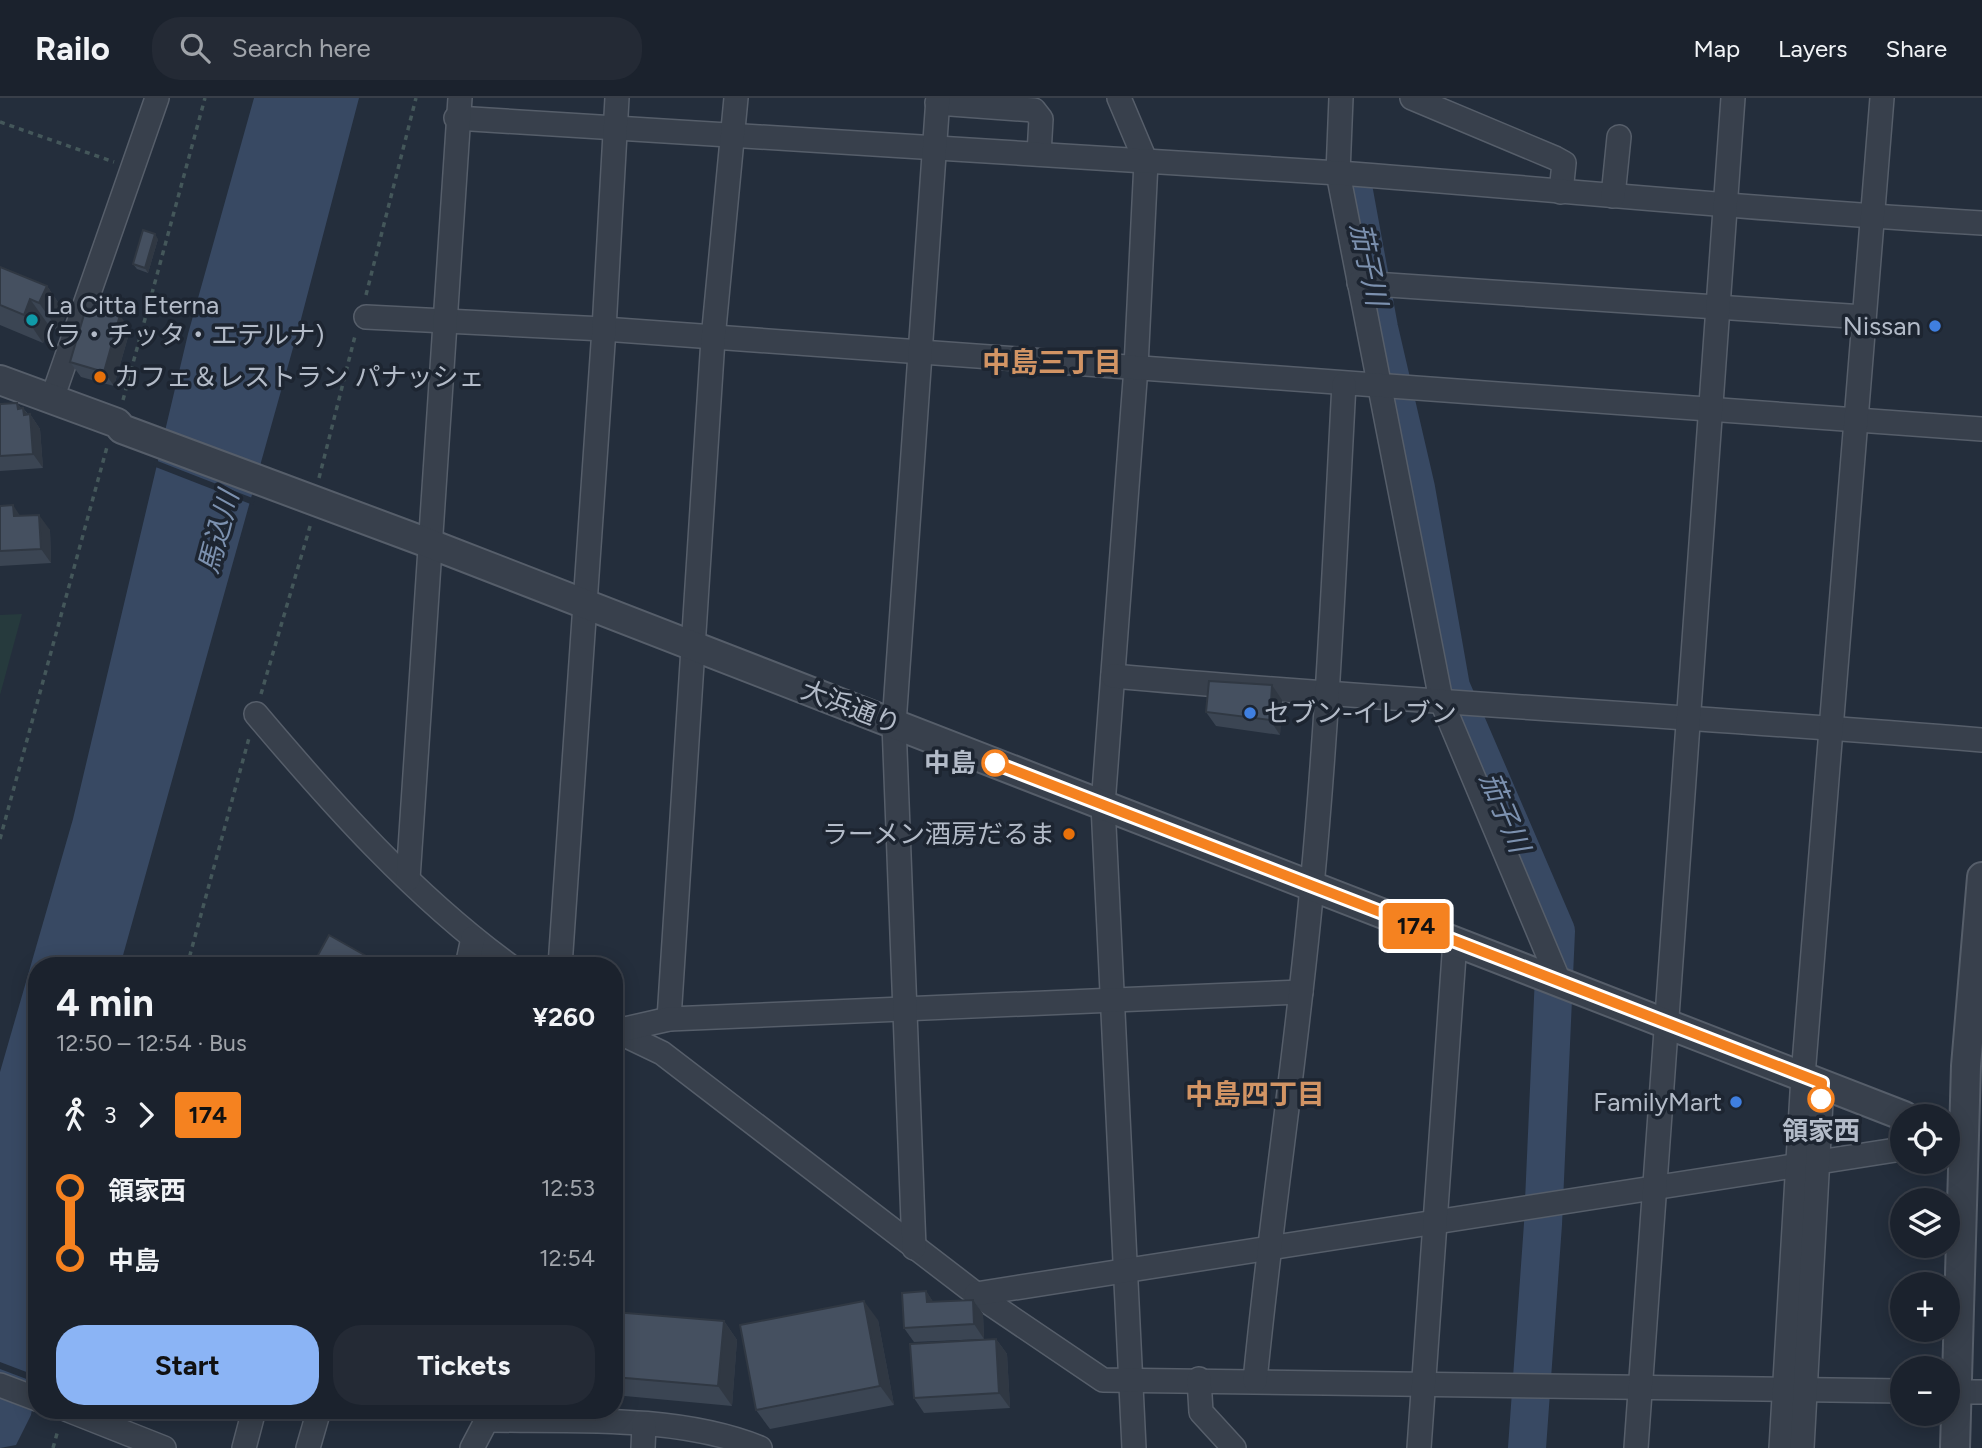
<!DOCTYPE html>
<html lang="en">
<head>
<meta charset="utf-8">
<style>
	:root { --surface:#1b222d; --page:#242a35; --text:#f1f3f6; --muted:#a0a4aa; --line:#393f49; --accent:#8bb4f5 }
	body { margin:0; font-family:Figtree,"Noto Sans JP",sans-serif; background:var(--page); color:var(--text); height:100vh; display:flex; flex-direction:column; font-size:26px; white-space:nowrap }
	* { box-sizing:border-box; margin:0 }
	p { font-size:23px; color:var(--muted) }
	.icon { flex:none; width:38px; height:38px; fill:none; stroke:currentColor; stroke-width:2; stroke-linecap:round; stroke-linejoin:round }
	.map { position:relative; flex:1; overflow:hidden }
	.panel { position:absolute; left:28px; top:859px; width:595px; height:462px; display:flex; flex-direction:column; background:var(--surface); border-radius:28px; box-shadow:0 4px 18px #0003,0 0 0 2px var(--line) }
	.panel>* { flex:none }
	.badge { padding:0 14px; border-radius:5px; font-size:24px; line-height:46px }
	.buttons { position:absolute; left:1890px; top:1006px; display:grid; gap:14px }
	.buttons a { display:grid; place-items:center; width:70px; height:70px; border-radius:50%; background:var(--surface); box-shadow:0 4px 18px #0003,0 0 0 2px var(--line); font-size:35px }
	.map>.badge { position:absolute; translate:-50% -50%; box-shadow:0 0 0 4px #fff }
	.legs { display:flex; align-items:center; gap:10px; height:77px; padding:0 28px; font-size:23px }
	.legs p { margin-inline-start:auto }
	.head { display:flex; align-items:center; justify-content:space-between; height:119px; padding:0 28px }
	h1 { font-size:38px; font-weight:700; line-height:52px }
	.button { display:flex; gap:14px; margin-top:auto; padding:14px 28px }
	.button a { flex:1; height:80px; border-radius:28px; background:var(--accent); color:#111; font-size:28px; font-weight:700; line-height:80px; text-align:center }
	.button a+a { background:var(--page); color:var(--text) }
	ul { padding:0 28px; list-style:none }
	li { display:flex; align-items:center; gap:24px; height:70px; font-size:26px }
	li i { display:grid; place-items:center; width:10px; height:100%; margin:0 9px; background:currentColor }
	li i::after { content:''; width:18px; height:18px; margin:-9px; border:5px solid; border-radius:50%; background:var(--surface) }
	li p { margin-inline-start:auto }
	li:first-child i { background:linear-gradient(#0000 50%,currentColor 0) }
	li:last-child i { background:linear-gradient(currentColor 50%,#0000 0) }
	header { display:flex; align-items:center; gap:42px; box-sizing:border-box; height:98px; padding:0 35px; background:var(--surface); border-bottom:2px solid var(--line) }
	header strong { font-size:33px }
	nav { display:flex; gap:38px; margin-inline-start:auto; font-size:24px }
	.search { width:490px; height:63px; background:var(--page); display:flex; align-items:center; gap:18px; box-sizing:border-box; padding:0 24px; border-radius:28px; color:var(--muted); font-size:26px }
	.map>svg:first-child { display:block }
</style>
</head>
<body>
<header>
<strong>Railo</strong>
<div class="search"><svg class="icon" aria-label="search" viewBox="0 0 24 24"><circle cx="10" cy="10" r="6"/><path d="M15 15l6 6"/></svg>Search here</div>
<nav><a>Map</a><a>Layers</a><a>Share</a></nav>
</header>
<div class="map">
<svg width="1982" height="1350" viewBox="0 0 1982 1350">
	<rect width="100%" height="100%" fill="#242e3c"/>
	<polygon fill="#263a3d" points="22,516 0,597 0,517"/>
	<polygon fill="#384963" points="254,0 359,0 300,225 120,868 37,868 37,1284 31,1317 16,1347 0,1350 0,974 73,721 188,236"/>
	<g fill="#242e3c">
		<polygon points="155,362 255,401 253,407 153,368"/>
		<polygon points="0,1264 37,1278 37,1285 0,1271"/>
	</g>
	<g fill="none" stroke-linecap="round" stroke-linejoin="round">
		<polyline stroke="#384963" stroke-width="38" points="1353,88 1379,230 1416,390 1451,589 1556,833 1543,1126 1527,1350"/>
		<g stroke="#565e6a" stroke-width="26">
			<g id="minor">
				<polyline points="1119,0 1146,64 1136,269 1103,707 1134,1350"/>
				<polyline points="1341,0 1338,75 1441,602 1559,883"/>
				<polyline points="1412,0 1555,60 1564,65 1561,94"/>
				<polyline points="937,5 1034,12 1041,21 1039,56"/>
				<path d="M456,20c294,21 588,34 882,55 215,16 429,38 644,50"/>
				<polyline points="1613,98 1619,39"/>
				<polyline points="1359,185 1864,219"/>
				<polyline points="366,219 604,231 1982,331"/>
				<polyline points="52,301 157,0"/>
				<path d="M1113,578c290,26 580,40 869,64"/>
				<path d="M256,616c77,91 157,181 254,252"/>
				<polyline points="408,781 460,0"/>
				<polyline points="467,868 473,840"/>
				<polyline points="560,868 604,231 617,0"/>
				<polyline points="669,921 713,241 736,0"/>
				<polyline points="614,932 662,955 976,1196 1103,1282 1902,1293"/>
				<polyline points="616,933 669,921 1301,894"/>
				<polyline points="914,1150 894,626 938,0"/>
				<polyline points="976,1196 1902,1051"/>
				<polyline points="1199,1281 1201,1314 1234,1350"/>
				<path d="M1255,1283c16,-166 42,-330 57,-495 16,-167 23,-335 32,-502"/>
				<polyline points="0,1287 37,1301"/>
				<polyline points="1948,1294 1982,1294"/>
				<polyline points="68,1312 164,1350"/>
				<path d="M486,1322c88,1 193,-5 274,28"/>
				<polyline points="244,1350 254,1312"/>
				<polyline points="308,1350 319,1312"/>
				<polyline points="472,1350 492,1312"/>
				<polyline points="643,1350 644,1327"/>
				<polyline points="1419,1350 1455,843"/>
				<polyline points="1636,1350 1733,0"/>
				<polyline points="1781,1350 1803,978 1882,0"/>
				<polyline points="1802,1350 1822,985"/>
			</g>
		</g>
		<g stroke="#565e6a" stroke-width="32">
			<g id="tertiary">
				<polyline points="0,282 117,325 122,331 428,445 1904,1018"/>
				<polyline points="1955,1350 1966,968 1982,779"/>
			</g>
		</g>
		<g stroke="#44575a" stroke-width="3.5" stroke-dasharray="5 5" stroke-linecap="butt">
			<polyline points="0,24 114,64"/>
			<polyline points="366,197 416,0"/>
			<polyline points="123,302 205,0"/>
			<polyline points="319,380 355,238"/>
			<polyline points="261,596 311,425"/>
			<polyline points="0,741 107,349"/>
			<polyline points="187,868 249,640"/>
			<polyline points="53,1350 58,1332"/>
		</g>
		<use href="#minor" stroke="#38404c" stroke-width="23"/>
		<use href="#tertiary" stroke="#38404c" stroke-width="28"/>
	</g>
	<g fill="#3b4553">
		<polygon points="158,141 148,175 137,171 133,166"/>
		<polygon points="0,169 47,188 66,216 59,233 50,229 43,245 0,227"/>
		<polygon points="130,232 114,288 81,279 70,264"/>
		<polygon points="17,305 21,310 23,310 28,316 30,316 40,331 43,370 0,373 0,306"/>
		<polygon points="0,408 50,432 51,465 0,468"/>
		<polygon points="1282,602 1280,637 1216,628 1206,614"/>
		<polygon points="926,1193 933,1204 973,1202 983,1216 984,1241 914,1244 904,1230"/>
		<polygon points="614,1214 724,1223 737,1242 732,1308 614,1297"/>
		<polygon points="878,1222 894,1307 770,1331 756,1312"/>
		<polygon points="996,1241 1007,1256 1010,1310 924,1315 914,1300"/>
	</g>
	<g fill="#303843">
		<polygon points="155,136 158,141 148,175 145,170"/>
		<polygon points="47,188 66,216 59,233 39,205"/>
		<polygon points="30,201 50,229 43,245 24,217"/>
		<polygon points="120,217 130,232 114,288 104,274"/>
		<polygon points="17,305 24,314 23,310 30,320 30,316 40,331 43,370 33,356 18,311"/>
		<polygon points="13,407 23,422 14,418"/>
		<polygon points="39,417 50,432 51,465 41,451"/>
		<polygon points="1272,587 1282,602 1280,637 1270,622"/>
		<polygon points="375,863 379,868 372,868"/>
		<polygon points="926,1193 936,1208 927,1204"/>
		<polygon points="973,1202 983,1216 984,1241 974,1226"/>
		<polygon points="864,1203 878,1222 894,1307 880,1288"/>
		<polygon points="724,1223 737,1242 732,1308 718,1288"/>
		<polygon points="996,1241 1007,1256 1010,1310 999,1295"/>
	</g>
	<g fill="#455060" stroke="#303843" stroke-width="2">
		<polygon points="143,132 155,136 145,170 133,166"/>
		<polygon points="0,169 47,188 39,205 30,201 24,217 0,207"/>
		<polygon points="86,210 120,217 104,274 70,264"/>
		<polygon points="17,305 18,311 23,310 24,317 30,316 33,356 0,358 0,306"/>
		<polygon points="13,407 14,418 39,417 41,451 0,453 0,408"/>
		<polygon points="1209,583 1272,587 1270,622 1206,614"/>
		<polygon points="329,837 375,863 372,868 312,868"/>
		<polygon points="926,1193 927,1204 973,1202 974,1226 904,1230 902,1195"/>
		<polygon points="864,1203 880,1288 756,1312 740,1227"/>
		<polygon points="614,1214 724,1223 718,1288 614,1279"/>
		<polygon points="996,1241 999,1295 914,1300 910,1246"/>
	</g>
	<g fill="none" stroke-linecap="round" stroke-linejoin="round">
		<g stroke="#fff" stroke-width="16">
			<polyline id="line-1" points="995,665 1822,985 1821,1001"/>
		</g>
		<use href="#line-1" stroke="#f58220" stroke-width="10"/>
	</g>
	<circle fill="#0f9aa8" stroke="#1d2531" stroke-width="2.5" cx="32" cy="222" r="7"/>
	<g fill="#3f7fe0" stroke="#1d2531" stroke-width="2.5">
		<circle cx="1935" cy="228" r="7"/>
		<circle cx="1250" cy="615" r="7"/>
		<circle cx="1736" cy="1004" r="7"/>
	</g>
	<g fill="#e8710a" stroke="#1d2531" stroke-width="2.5">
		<circle cx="100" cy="279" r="7"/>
		<circle cx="1069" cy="736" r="7"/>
	</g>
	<g fill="#fff" stroke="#f58220" stroke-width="3.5">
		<circle cx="995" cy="665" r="12"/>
		<circle cx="1821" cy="1001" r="12"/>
	</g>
	<g text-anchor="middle" stroke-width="7" stroke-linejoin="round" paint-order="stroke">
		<g font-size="26" fill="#b3bbc8" stroke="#1d2531" text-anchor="start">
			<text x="46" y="216">La Citta Eterna<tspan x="46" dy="30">(ラ・チッタ・エテルナ)</tspan></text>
			<text x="1921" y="237" text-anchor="end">Nissan</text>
			<text x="114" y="288">カフェ＆レストラン パナッシェ</text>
			<text x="1264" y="624">セブン-イレブン</text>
			<text x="1055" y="745" text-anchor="end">ラーメン酒房だるま</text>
			<text x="1722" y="1013" text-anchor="end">FamilyMart</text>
		</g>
		<g font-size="26" fill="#b3bbc8" stroke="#1d2531">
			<text transform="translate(851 609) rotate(21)" y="9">大浜通り</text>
		</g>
		<g font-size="26" font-weight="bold" fill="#b3bbc8" stroke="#1d2531" text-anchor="end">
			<text x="976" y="674">中島</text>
			<text x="1821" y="1042" text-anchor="middle">領家西</text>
		</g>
		<g font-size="28" font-style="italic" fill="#7c91af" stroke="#1d2531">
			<text transform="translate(1369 166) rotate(78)" y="10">茄子川</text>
			<text transform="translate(218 434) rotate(-75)" y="10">馬込川</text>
			<text transform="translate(1505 714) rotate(67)" y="10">茄子川</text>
		</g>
		<g font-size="28" font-weight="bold" fill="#d29464" stroke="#1d2531">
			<text x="1052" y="274">中島三丁目</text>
			<text x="1255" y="1006">中島四丁目</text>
		</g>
	</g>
</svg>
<div class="buttons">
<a><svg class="icon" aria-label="locate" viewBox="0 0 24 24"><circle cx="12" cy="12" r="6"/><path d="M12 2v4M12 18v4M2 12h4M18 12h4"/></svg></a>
<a><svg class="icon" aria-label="layers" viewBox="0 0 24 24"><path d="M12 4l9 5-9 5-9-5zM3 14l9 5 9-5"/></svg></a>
<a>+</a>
<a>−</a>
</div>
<b class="badge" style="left:1416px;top:828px;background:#f58220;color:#111">174</b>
<section class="panel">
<div class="head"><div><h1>4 min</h1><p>12:50 – 12:54 · Bus</p></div><b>¥260</b></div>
<div class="legs"><svg class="icon" aria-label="walk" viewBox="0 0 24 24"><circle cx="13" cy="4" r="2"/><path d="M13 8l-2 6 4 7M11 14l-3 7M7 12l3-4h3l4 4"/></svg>3<svg class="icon" aria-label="forward" viewBox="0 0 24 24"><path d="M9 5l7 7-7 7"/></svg><b class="badge" style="background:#f58220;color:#111">174</b></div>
<ul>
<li><i style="color:#f58220"></i><b>領家西</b><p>12:53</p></li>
<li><i style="color:#f58220"></i><b>中島</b><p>12:54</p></li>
</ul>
<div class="button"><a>Start</a><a>Tickets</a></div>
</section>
</div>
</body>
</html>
